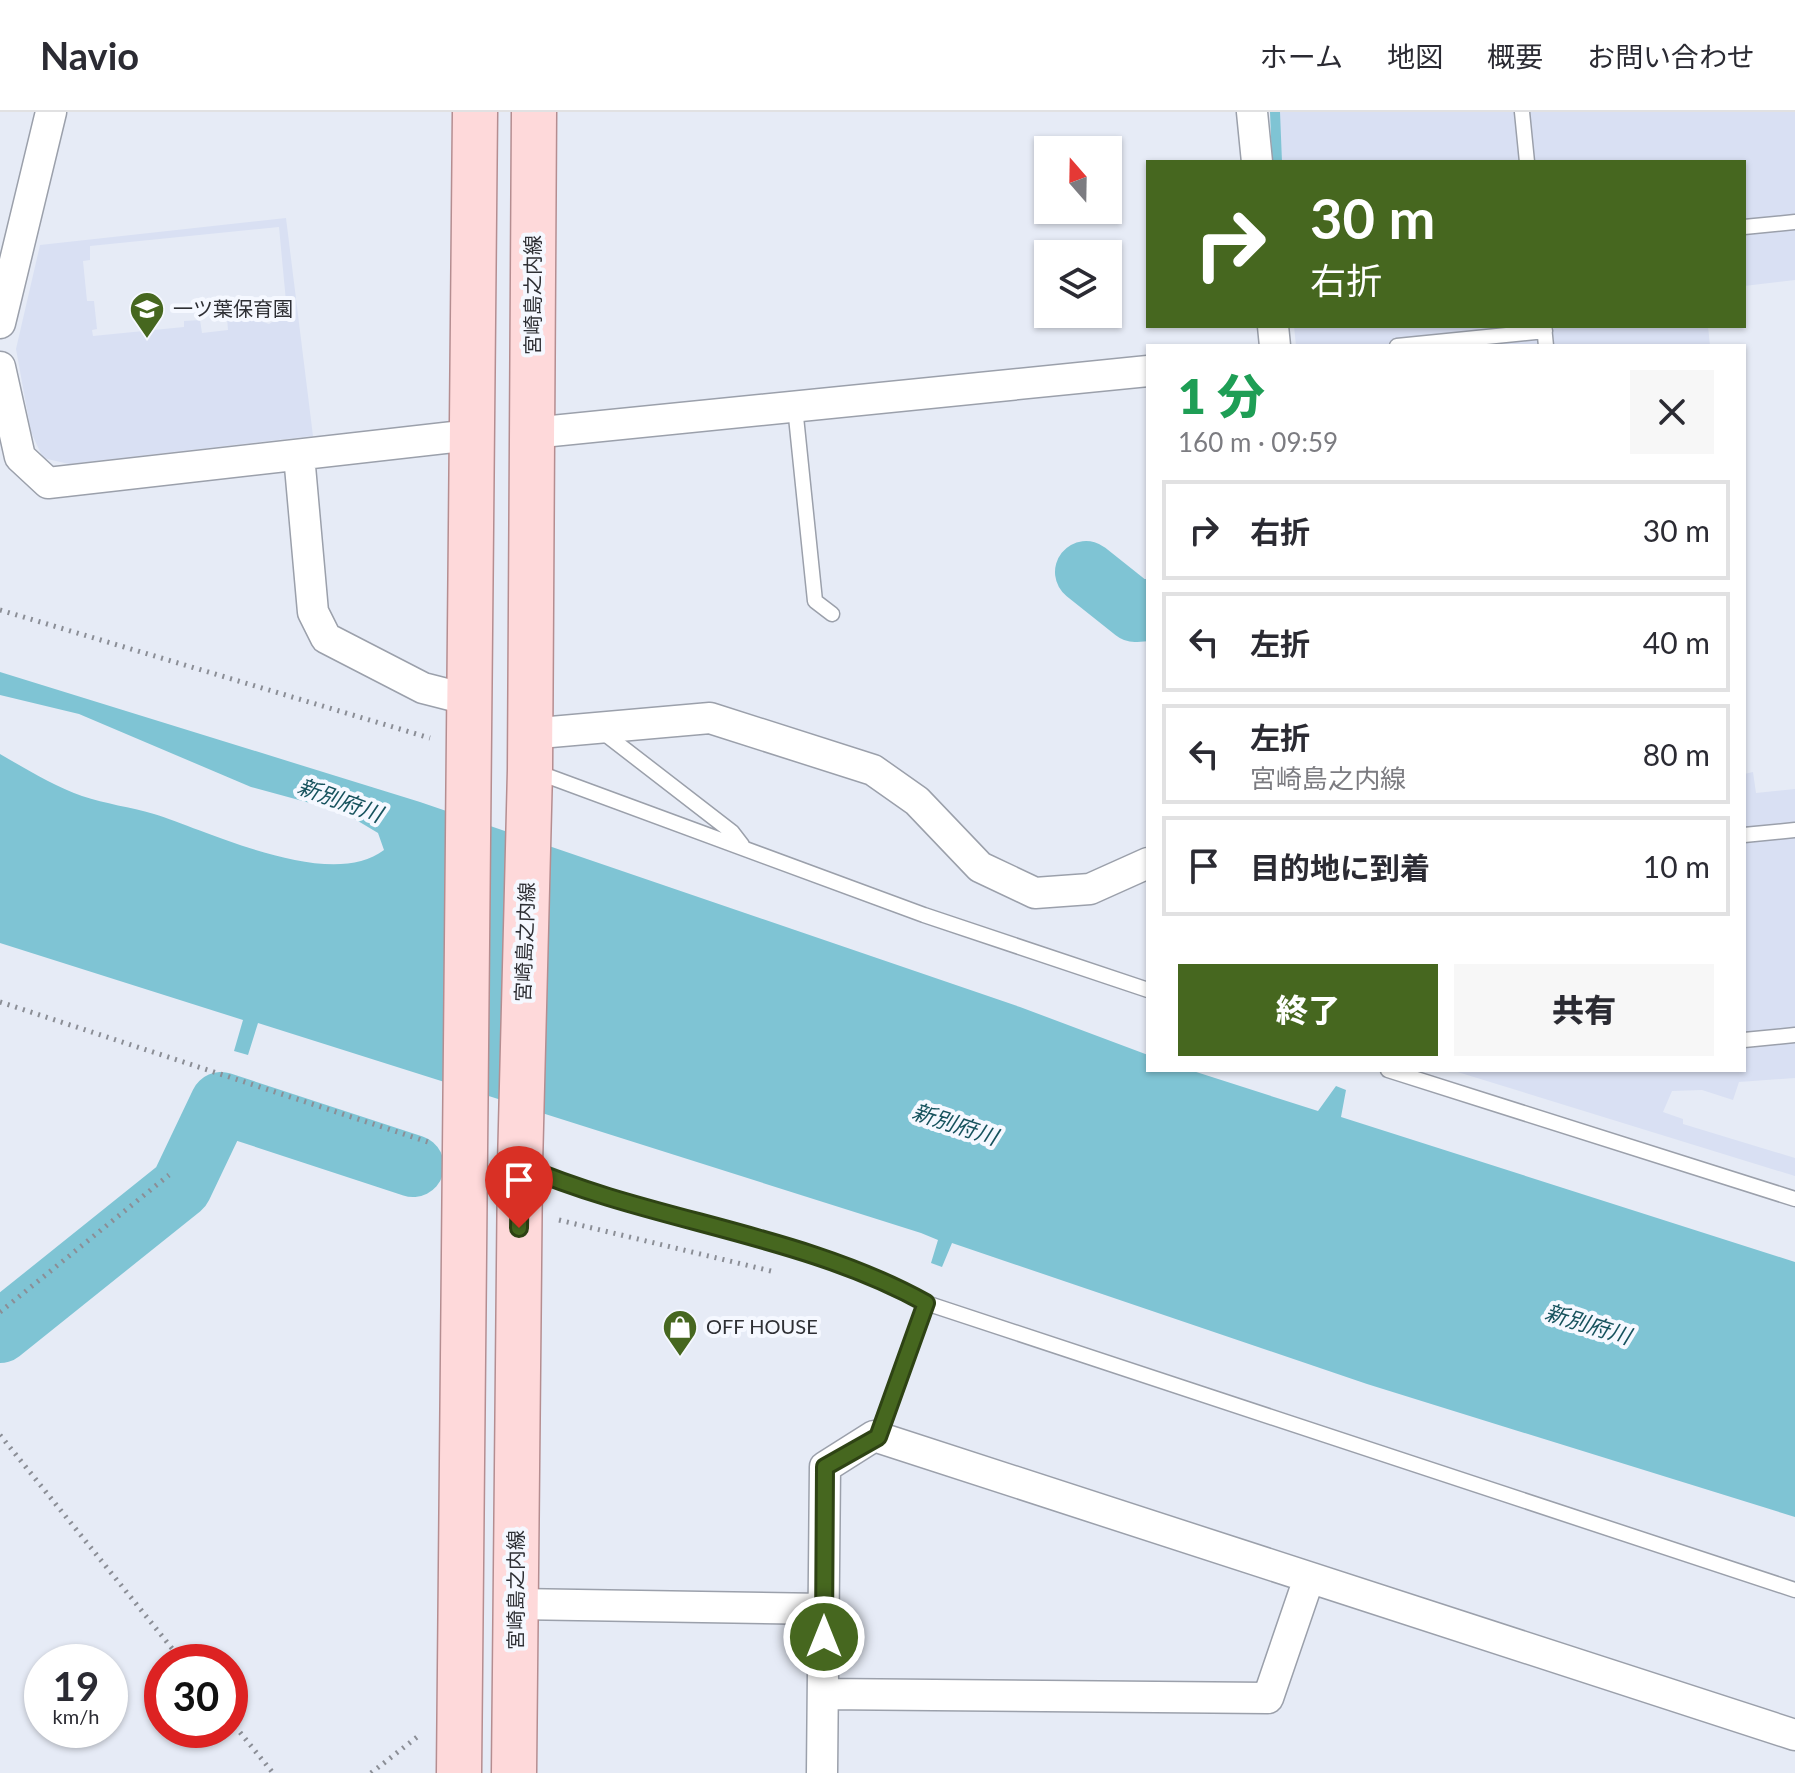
<!DOCTYPE html>
<html lang="ja">
<head>
<meta charset="utf-8">
<style>
  :root { --surface:#fff; --page:#f7f7f7; --text:#2b2b33; --muted:#7c7c81; --line:#e1e1e2; --accent:#46671f }
  body { margin:0; font-family:Lato,"Noto Sans JP",sans-serif; background:var(--page); color:var(--text); height:100vh; display:flex; flex-direction:column; font-size:30px; white-space:nowrap }
  * { box-sizing:border-box; margin:0 }
  p { font-size:26px; color:var(--muted) }
  .icon { flex:none; width:44px; height:44px; fill:none; stroke:currentColor; stroke-width:2; stroke-linecap:round; stroke-linejoin:round }
  .map { position:relative; flex:1; overflow:hidden }
  .panel { position:absolute; left:1146px; top:232px; width:600px; height:728px; display:flex; flex-direction:column; background:var(--surface); border-radius:0px; box-shadow:0 2px 6px #0004 }
  .panel>* { flex:none }
  .hud { position:absolute; left:1146px; top:48px; width:600px; height:168px; border-radius:0px; box-shadow:0 2px 6px #0004; background:#46671f; color:#fff; overflow:hidden }
  .needle { width:52px; rotate:340deg }
  .buttons { position:absolute; left:1034px; top:24px; display:grid; gap:16px }
  .buttons a { display:grid; place-items:center; width:88px; height:88px; border-radius:0px; background:var(--surface); box-shadow:0 2px 6px #0004; font-size:40px }
  .speed { position:absolute; left:24px; top:1532px; display:flex; gap:16px; font-size:40px; font-weight:700; text-align:center }
  .speed>* { display:grid; place-content:center; width:104px; height:104px; border-radius:50%; background:var(--surface); box-shadow:0 2px 6px #0004; line-height:1 }
  .speed small { font-size:20px; font-weight:400 }
  .speed .limit { border:12px solid #d22; background:#fff; color:#111 }
  .pin { position:absolute; display:grid; place-items:center; width:68px; height:68px; color:#fff; margin:-82px -34px; border-radius:50% 50% 50% 0; rotate:-45deg; box-shadow:0 0 8px #0007 }
  .pin .icon { rotate:45deg }
  .me { position:absolute; width:88px; margin:-44px; rotate:0deg; stroke-linejoin:round; filter:drop-shadow(0 0 6px #0008) }
  .turn { display:flex; align-items:center; gap:28px; height:168px; padding:0 32px; font-size:36px }
  .turn .icon { width:104px; height:104px; stroke-width:2.5 }
  .turn b { display:block; font-size:56px; line-height:68px }
  .round { display:grid; place-items:center; flex:none; width:84px; height:84px; border-radius:0px; background:var(--page) }
  .headline { display:flex; align-items:center; justify-content:space-between; height:136px; padding:0 32px }
  h1 { font-size:48px; font-weight:800; line-height:60px; color:#1e9e55 }
  .action { display:flex; gap:16px; margin-top:auto; padding:16px 32px }
  .action a { flex:1; height:92px; border-radius:0px; background:var(--accent); color:#fff; font-size:32px; font-weight:800; line-height:92px; text-align:center }
  .action a+a { background:var(--page); color:var(--text) }
  ul { padding:0; list-style:none }
  li { display:flex; align-items:center; gap:24px; height:100px; margin:0 16px 12px; padding:0 16px; border:4px solid var(--line); border-radius:0px }
  li div { flex:1 }
  li b { display:block; font-size:30px }
  li em { font-style:normal }
  header { display:flex; align-items:center; gap:48px; box-sizing:border-box; height:112px; padding:0 40px; background:var(--surface); border-bottom:2px solid var(--line) }
  header strong { font-size:38px }
  nav { display:flex; gap:44px; margin-inline-start:auto; font-size:28px }
  .map>svg:first-child { display:block }
  .built { fill:#d9e0f3; fill-rule:evenodd }
  .water { fill:#7fc4d4 }
  .lines { fill:none; stroke-linecap:round; stroke-linejoin:round }
  .stream { stroke:#7fc4d4; stroke-width:10 }
  .river { stroke:#7fc4d4; stroke-width:62 }
  .service-casing { stroke:#9ba0ab; stroke-width:17 }
  .minor-casing { stroke:#9ba0ab; stroke-width:33 }
  .primary-casing { stroke:#b58d90; stroke-width:47 }
  .path { stroke:#8b8e96; stroke-width:5; stroke-dasharray:2 6; stroke-linecap:butt }
  .service { stroke:#fff; stroke-width:14 }
  .minor { stroke:#fff; stroke-width:30 }
  .primary { stroke:#fed9da; stroke-width:44 }
  .route-casing { stroke:#2e4314; stroke-width:20 }
  .route { stroke:#46671f; stroke-width:14 }
  .labels { text-anchor:middle; stroke-width:8; stroke-linejoin:round; paint-order:stroke }
  .street-label { font-size:20px; fill:#2e2f34; stroke:#f5f8ff }
  .poi-label { font-size:20px; fill:#2e2f34; stroke:#f5f8ff; text-anchor:start }
  .water-label { font-size:22px; font-style:italic; fill:#16525d; stroke:#f5f8ff }
</style>
</head>
<body>
<header>
<strong>Navio</strong>
<nav><a>ホーム</a><a>地図</a><a>概要</a><a>お問い合わせ</a></nav>
</header>
<div class="map">
<svg width="1795" height="1661" viewBox="0 0 1795 1661">
  <rect width="100%" height="100%" fill="#e6ebf6"/>
  <!-- built -->
  <path class="built" d="M 1276,0 L 1795,0 L 1795,168 L 1744,174 L 1744,50 L 1280,50 Z
    M 286,106 L 313,324 L 69,352 L 43,346 L 31,320 L 16,237 L 40,133 ZM 279,115 L 287,200 L 269,212 L 246,204 L 227,206 L 228,218 L 202,221 L 200,208 L 184,209 L 184,215 L 93,224 L 92,218 L 97,217 L 94,189 L 87,189 L 83,149 L 90,148 L 90,134 Z
    M 1294,214 L 1708,214 L 1710,234 L 1296,234 Z
    M 1753,660 L 1756,681 L 1795,677 L 1795,966 L 1739,970 L 1733,988 L 1702,978 L 1672,979 L 1663,1000 L 1683,1007 L 1683,1012 L 1795,1046 L 1795,1064 L 1451,958 L 1744,958 L 1744,662 Z"/>
  <!-- water -->
  <path class="water" d="M 0,560 L 420,690 L 1020,895 L 1148,943 L 1148,958 L 1190,958 L 1318,999 L 1336,974 L 1346,978 L 1341,1005 L 1795,1150 L 1795,1405 L 1367,1272 L 952,1131 L 942,1155 L 931,1151 L 938,1128 L 921,1121 L 258,911 L 248,943 L 234,939 L 243,908 L 0,831 L 0,642 C 26,657 54,674 82,684 C 106,692 130,695 154,702 C 211,720 330,779 384,738 L 378,721 L 343,700 L 251,675 L 79,602 L 0,583 Z"/>
  <g class="lines">
    <!-- stream -->
    <path class="stream" d="M 1275,0 L 1277,50"/>
    <!-- river -->
    <path class="river" d="M 1086,460 L 1135,499 L 1148,498
      M 0,1220 L 181,1075 L 221,991 L 413,1054"/>
    <!-- service casing -->
    <g class="service-casing">
      <path id="service" d="M 1522,0 L 1527,50
        M 1744,115 L 1795,110
        M 1544,214 L 1546,234
        M 1397,234 L 1545,219
        M 795,295 L 815,489 L 832,502
        M 600,618 L 732,720 L 742,733
        M 534,659 L 924,803 L 1148,878
        M 1744,723 L 1795,718
        M 1744,928 L 1795,923
        M 1388,958 L 1795,1087
        M 525,1055 C 655,1111 801,1122 926,1191 L 1795,1478
        M 878,1325 L 926,1191"/>
    </g>
    <!-- minor casing -->
    <g class="minor-casing">
      <path id="minor" d="M 1252,0 L 1257,50
        M 0,211 L 51,0
        M 1273,214 L 1275,234
        M 0,255 L 20,345 L 48,371 L 471,323
        M 532,321 L 1148,259
        M 299,343 L 313,500 L 326,526 L 423,576 L 470,588
        M 528,622 L 710,606 L 873,658 L 917,689 L 980,755 L 1035,781 L 1090,777 L 1148,751
        M 516,1492 L 824,1497
        M 823,1582 L 1268,1586 L 1309,1466
        M 822,1661 L 825,1355 L 874,1324 L 1795,1623"/>
    </g>
    <!-- primary casing -->
    <g class="primary-casing">
      <path id="primary" d="M 459,1661 L 475,0
        M 514,1661 L 520,1053 L 530,658 L 534,0"/>
    </g>
    <!-- path -->
    <path class="path" d="M 0,498 L 430,626
      M 0,890 L 428,1030
      M 559,1108 L 775,1160
      M 0,1200 L 169,1063
      M 0,1323 L 183,1550
      M 230,1608 L 273,1661
      M 371,1661 L 421,1622"/>
    <!-- service -->
    <use href="#service" class="service"/>
    <!-- minor -->
    <use href="#minor" class="minor"/>
    <!-- primary -->
    <use href="#primary" class="primary"/>
  </g>
  <g class="lines">
    <!-- route casing -->
    <g class="route-casing">
      <path id="route" d="M 519,1116 L 520,1053 C 651,1110 800,1121 926,1191 L 878,1325 L 825,1355 L 824,1525"/>
    </g>
    <!-- route -->
    <use href="#route" class="route"/>
  </g>
  <!-- icons -->
  <defs>
    <g id="school-pin" transform="scale(1.8)"><path d="M0 17L-7.5 6A9.5 9.5 0 1 1 7.5 6Z" fill="#46671f" stroke="#f5f8ff"/><path d="M0-5L7-2L0 1L-7-2ZM-4 1L0 2.5L4 1V4Q0 6-4 4Z" fill="#fff"/></g>
    <g id="shop-pin" transform="scale(1.8)"><path d="M0 17L-7.5 6A9.5 9.5 0 1 1 7.5 6Z" fill="#46671f" stroke="#f5f8ff"/><path d="M-5-2.5h2.3a2.7 3.5 0 0 1 5.4 0H5L5.5 6h-11ZM-1.5-2.5h3a1.5 2.3 0 0 0-3 0Z" fill="#fff"/></g>
  </defs>
  <g fill-rule="evenodd">
    <use href="#school-pin" x="147" y="197"/>
    <use href="#shop-pin" x="680" y="1215"/>
  </g>
  <g class="labels">
    <!-- street labels -->
    <g class="street-label">
      <text transform="translate(533 183) rotate(-90)" y="7">宮崎島之内線</text>
      <text transform="translate(525 830) rotate(-88)" y="7">宮崎島之内線</text>
      <text transform="translate(516 1478) rotate(-90)" y="7">宮崎島之内線</text>
    </g>
    <!-- poi labels -->
    <g class="poi-label">
      <text x="173" y="204">一ツ葉保育園</text>
      <text x="706" y="1222">OFF HOUSE</text>
    </g>
    <!-- water labels -->
    <g class="water-label">
      <text transform="translate(340 688) rotate(20)" y="8">新別府川</text>
      <text transform="translate(955 1012) rotate(18)" y="8">新別府川</text>
      <text transform="translate(1588 1212) rotate(17)" y="8">新別府川</text>
    </g>
  </g>
</svg>
<div class="buttons">
<a><svg class="needle" viewBox="-14 -14 28 28"><path d="M0-13l5 13h-10z" fill="#e53935"/><path d="M0 13l5-13h-10z" fill="#7c7c81"/></svg></a>
<a><svg class="icon" aria-label="layers" viewBox="0 0 24 24"><path d="M12 4l9 5-9 5-9-5zM3 14l9 5 9-5"/></svg></a>
</div>
<div class="speed"><div>19<small>km/h</small></div><div class="limit">30</div></div>
<div class="pin" style="left:519px;top:1116px;background:#d93025"><svg class="icon" aria-label="arrive" viewBox="0 0 24 24"><path d="M6 21V4h12l-3 4 3 4H6"/></svg></div>
<svg class="me" style="left:824px;top:1525px" viewBox="-20 -20 40 40"><circle r="17" fill="#46671f" stroke="#fff" stroke-width="3"/><path d="M0-11L8 9 0 5-8 9z" fill="#fff"/></svg>
<div class="hud">
<div class="turn"><svg class="icon" aria-label="right" viewBox="0 0 24 24"><path d="M7 20v-9h11M14 6l5 5-5 5"/></svg><div><b>30 m</b>右折</div></div>
</div>
<section class="panel">
<div class="headline"><div><h1>1 分</h1><p>160 m · 09:59</p></div><a class="round"><svg class="icon" aria-label="close" viewBox="0 0 24 24"><path d="M6 6l12 12M18 6L6 18"/></svg></a></div>
<ul>
<li><svg class="icon" aria-label="right" viewBox="0 0 24 24"><path d="M7 20v-9h11M14 6l5 5-5 5"/></svg><div><b>右折</b></div><em>30 m</em></li>
<li><svg class="icon" aria-label="left" viewBox="0 0 24 24"><path d="M17 20v-9H6M10 6l-5 5 5 5"/></svg><div><b>左折</b></div><em>40 m</em></li>
<li><svg class="icon" aria-label="left" viewBox="0 0 24 24"><path d="M17 20v-9H6M10 6l-5 5 5 5"/></svg><div><b>左折</b><p>宮崎島之内線</p></div><em>80 m</em></li>
<li><svg class="icon" aria-label="arrive" viewBox="0 0 24 24"><path d="M6 21V4h12l-3 4 3 4H6"/></svg><div><b>目的地に到着</b></div><em>10 m</em></li>
</ul>
<div class="action"><a>終了</a><a>共有</a></div>
</section>
</div>
</body>
</html>
